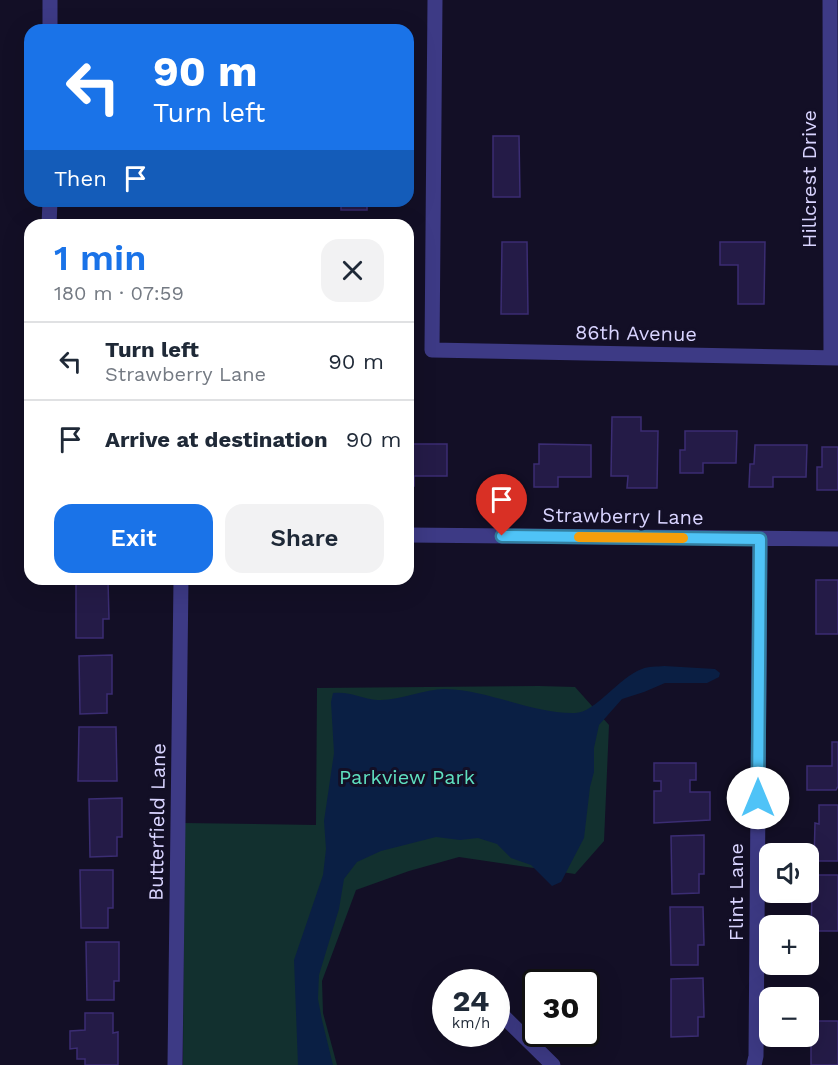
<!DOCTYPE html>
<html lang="en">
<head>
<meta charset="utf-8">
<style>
  :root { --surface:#fff; --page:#f2f2f3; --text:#1f2937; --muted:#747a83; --line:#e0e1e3; --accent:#1a73e8 }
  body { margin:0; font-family:"Work Sans",sans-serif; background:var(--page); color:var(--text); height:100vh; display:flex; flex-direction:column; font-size:22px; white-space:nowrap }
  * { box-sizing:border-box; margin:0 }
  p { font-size:20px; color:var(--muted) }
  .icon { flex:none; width:33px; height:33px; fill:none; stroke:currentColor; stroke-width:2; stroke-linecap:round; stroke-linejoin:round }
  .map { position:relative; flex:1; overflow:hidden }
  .panel { position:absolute; left:24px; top:219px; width:390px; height:366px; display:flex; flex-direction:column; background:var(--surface); border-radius:18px; box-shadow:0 6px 24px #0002 }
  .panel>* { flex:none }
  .top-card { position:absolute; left:24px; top:24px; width:390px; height:183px; border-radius:18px; box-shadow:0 6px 24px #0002; background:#1a73e8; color:#fff; overflow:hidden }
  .tools { position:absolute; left:759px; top:843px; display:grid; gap:12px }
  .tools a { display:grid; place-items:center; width:60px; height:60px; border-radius:12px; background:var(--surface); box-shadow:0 6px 24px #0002; font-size:30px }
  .speed { position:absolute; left:432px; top:969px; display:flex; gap:12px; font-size:30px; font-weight:700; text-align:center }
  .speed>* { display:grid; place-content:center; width:78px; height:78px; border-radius:50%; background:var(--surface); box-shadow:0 6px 24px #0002; line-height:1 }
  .speed small { font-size:15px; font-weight:400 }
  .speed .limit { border:3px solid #111; border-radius:9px; background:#fff; color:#111 }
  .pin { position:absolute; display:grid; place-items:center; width:51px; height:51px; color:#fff; margin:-62px -26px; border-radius:50% 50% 50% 0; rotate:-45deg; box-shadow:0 0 6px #0007 }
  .pin .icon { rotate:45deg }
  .me { position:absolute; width:66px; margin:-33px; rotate:0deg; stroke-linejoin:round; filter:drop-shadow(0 0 4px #0008) }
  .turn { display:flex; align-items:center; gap:21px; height:126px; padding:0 30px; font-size:27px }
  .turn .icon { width:78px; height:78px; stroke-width:2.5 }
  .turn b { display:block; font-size:42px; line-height:51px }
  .then { display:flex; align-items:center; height:57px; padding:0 30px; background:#0003; gap:12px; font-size:22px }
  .round { display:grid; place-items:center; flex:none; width:63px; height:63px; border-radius:18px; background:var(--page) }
  .overview { display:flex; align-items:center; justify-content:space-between; height:102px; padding:0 30px }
  h1 { font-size:36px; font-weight:600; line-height:45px; color:var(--accent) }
  .button { display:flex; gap:12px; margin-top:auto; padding:12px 30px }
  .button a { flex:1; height:69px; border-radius:18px; background:var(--accent); color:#fff; font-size:24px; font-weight:600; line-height:69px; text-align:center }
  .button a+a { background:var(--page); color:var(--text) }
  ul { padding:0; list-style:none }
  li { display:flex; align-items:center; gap:18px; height:78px; padding:0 30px; border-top:2px solid var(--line) }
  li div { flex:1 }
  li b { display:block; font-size:22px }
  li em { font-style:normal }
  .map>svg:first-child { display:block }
  .green { fill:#12302f }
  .water { fill:#0a1f44 }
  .building { fill:#241b47; stroke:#3b2d73; stroke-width:1.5 }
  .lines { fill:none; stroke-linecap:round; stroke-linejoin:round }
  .street { stroke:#3d3a85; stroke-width:15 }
  .route-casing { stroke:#337fa1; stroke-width:15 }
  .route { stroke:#4fc3f7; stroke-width:10 }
  .slow { stroke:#f59e0b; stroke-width:10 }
  .labels { text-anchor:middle; stroke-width:6; stroke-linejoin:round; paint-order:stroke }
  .street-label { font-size:20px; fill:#d9d4ff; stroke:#130f26 }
  .park-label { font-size:20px; fill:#5fe0c0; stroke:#130f26 }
</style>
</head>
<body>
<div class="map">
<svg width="838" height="1065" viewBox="0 0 838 1065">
  <rect width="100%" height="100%" fill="#130f26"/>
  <!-- green -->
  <path class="green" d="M 539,686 L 575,687 L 609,725 L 604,841 L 575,874 L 459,857 L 409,871 L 356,890 L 322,981 L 323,1013 L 337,1065 L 183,1065 L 184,823 L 316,825 L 317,688 Z"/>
  <!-- water -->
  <path class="water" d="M 664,666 L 715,669 L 720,673 L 719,677 L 707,683 L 665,683 L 644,692 L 622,699 L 599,725 L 594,748 L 594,772 L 590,787 L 584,838 L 561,882 L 552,886 L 531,865 L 511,858 L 497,844 L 478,838 L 460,840 L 436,837 L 381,851 L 357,862 L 344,879 L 339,909 L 319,975 L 318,999 L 322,1020 L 333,1065 L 298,1065 L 294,960 L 323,875 L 326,849 L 324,821 L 334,753 L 331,702 L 333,693 C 351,691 361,699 378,700 C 399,701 424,689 445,689 C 489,690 533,714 575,713 C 595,713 619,677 642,669 C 648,666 657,667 664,666 Z"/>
  <!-- building -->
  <path class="building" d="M 493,136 L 519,136 L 520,197 L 493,197 Z
    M 341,201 L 367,201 L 367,210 L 341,210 Z
    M 502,242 L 527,242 L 528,314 L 501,314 Z
    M 720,242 L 765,242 L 764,304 L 738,304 L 738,265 L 720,265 Z
    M 612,417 L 641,417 L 641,431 L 658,431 L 657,488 L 627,488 L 628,476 L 611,476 Z
    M 685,431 L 737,431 L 736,463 L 703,463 L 703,473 L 680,473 L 680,450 L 685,450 Z
    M 408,444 L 447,444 L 447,476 L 414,476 L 414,486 L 408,486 Z
    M 539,444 L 591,445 L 591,477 L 558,477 L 558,487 L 534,487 L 534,464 L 539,464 Z
    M 755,445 L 807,445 L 806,477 L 773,477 L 773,487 L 749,487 L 750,464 L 754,464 Z
    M 822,447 L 838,447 L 838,490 L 817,490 L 817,467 L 822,467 Z
    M 76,580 L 108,580 L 109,619 L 103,619 L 103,638 L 76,638 Z
    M 816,580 L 838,580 L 838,634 L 816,634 Z
    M 112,655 L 112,694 L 107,694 L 107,713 L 80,714 L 79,656 Z
    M 79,727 L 116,727 L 117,781 L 78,781 Z
    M 832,742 L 838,742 L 838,786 L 836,790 L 807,790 L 807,766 L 832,766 Z
    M 654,763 L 696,763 L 696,780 L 690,780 L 690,792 L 710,792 L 710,820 L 654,823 L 654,791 L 661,791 L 661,781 L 654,781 Z
    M 122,798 L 122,837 L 117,837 L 117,856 L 90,857 L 89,799 Z
    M 819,805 L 838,805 L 838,861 L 814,861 L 815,823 L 819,824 Z
    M 704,835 L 704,874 L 699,874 L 699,893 L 672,894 L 671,836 Z
    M 80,870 L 113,870 L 113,908 L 108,908 L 108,928 L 81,928 Z
    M 816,875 L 838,875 L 838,931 L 811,931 L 812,893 L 815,893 Z
    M 670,907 L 703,907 L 704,945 L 698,945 L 698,965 L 671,965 Z
    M 86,942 L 119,942 L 119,981 L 114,981 L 114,1000 L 87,1000 Z
    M 703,978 L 704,1017 L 698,1017 L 698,1036 L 671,1037 L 671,979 Z
    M 85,1013 L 113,1013 L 113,1033 L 118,1032 L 118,1065 L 85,1065 L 85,1059 L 77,1059 L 77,1048 L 70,1049 L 70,1031 L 85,1030 Z
    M 815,1021 L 838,1021 L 838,1065 L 811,1065 L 811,1039 L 815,1040 Z"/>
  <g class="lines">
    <!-- street -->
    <path class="street" d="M 435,0 L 432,350 L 838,358
      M 830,0 L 831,358
      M 50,30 L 50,0
      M 49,225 L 50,201
      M 408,535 L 838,539
      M 496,1009 L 553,1065
      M 175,1065 L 181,579
      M 754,1065 L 756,1056 L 760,539"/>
  </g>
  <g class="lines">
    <!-- route casing -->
    <g class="route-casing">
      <path id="route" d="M 502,536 L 760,539 L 758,798"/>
    </g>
    <!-- route -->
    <use href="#route" class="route"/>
    <!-- slow -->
    <path class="slow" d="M 579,537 L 683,538"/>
  </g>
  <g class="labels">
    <!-- street labels -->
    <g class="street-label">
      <text transform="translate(809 179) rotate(-90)" y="7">Hillcrest Drive</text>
      <text transform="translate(636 333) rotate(1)" y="7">86th Avenue</text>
      <text transform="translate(623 516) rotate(1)" y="7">Strawberry Lane</text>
      <text transform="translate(157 822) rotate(-89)" y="7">Butterfield Lane</text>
      <text transform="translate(736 892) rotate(-90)" y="7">Flint Lane</text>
    </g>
    <!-- park labels -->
    <g class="park-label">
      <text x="407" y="784">Parkview Park</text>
    </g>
  </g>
</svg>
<div class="tools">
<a><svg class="icon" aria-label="sound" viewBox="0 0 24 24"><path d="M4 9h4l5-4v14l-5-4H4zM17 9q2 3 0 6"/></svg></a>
<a>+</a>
<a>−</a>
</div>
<div class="speed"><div>24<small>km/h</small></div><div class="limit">30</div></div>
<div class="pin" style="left:502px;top:536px;background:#d93025"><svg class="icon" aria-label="arrive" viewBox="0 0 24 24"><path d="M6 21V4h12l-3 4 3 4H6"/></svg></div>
<svg class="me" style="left:758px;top:798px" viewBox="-20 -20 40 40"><circle r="19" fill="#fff"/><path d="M0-13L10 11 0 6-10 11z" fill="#4fc3f7"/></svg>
<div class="top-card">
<div class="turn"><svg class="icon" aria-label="left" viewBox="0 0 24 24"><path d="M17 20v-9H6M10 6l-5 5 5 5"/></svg><div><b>90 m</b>Turn left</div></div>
<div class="then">Then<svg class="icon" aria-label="arrive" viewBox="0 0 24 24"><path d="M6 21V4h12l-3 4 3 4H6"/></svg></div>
</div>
<section class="panel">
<div class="overview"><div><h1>1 min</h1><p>180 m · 07:59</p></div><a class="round"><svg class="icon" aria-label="close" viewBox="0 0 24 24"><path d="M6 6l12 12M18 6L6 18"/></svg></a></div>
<ul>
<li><svg class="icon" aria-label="left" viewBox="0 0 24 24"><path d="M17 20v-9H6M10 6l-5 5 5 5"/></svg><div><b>Turn left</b><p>Strawberry Lane</p></div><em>90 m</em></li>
<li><svg class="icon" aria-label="arrive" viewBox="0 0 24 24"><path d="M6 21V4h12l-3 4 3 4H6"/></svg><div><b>Arrive at destination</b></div><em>90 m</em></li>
</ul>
<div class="button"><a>Exit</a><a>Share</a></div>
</section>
</div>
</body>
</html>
